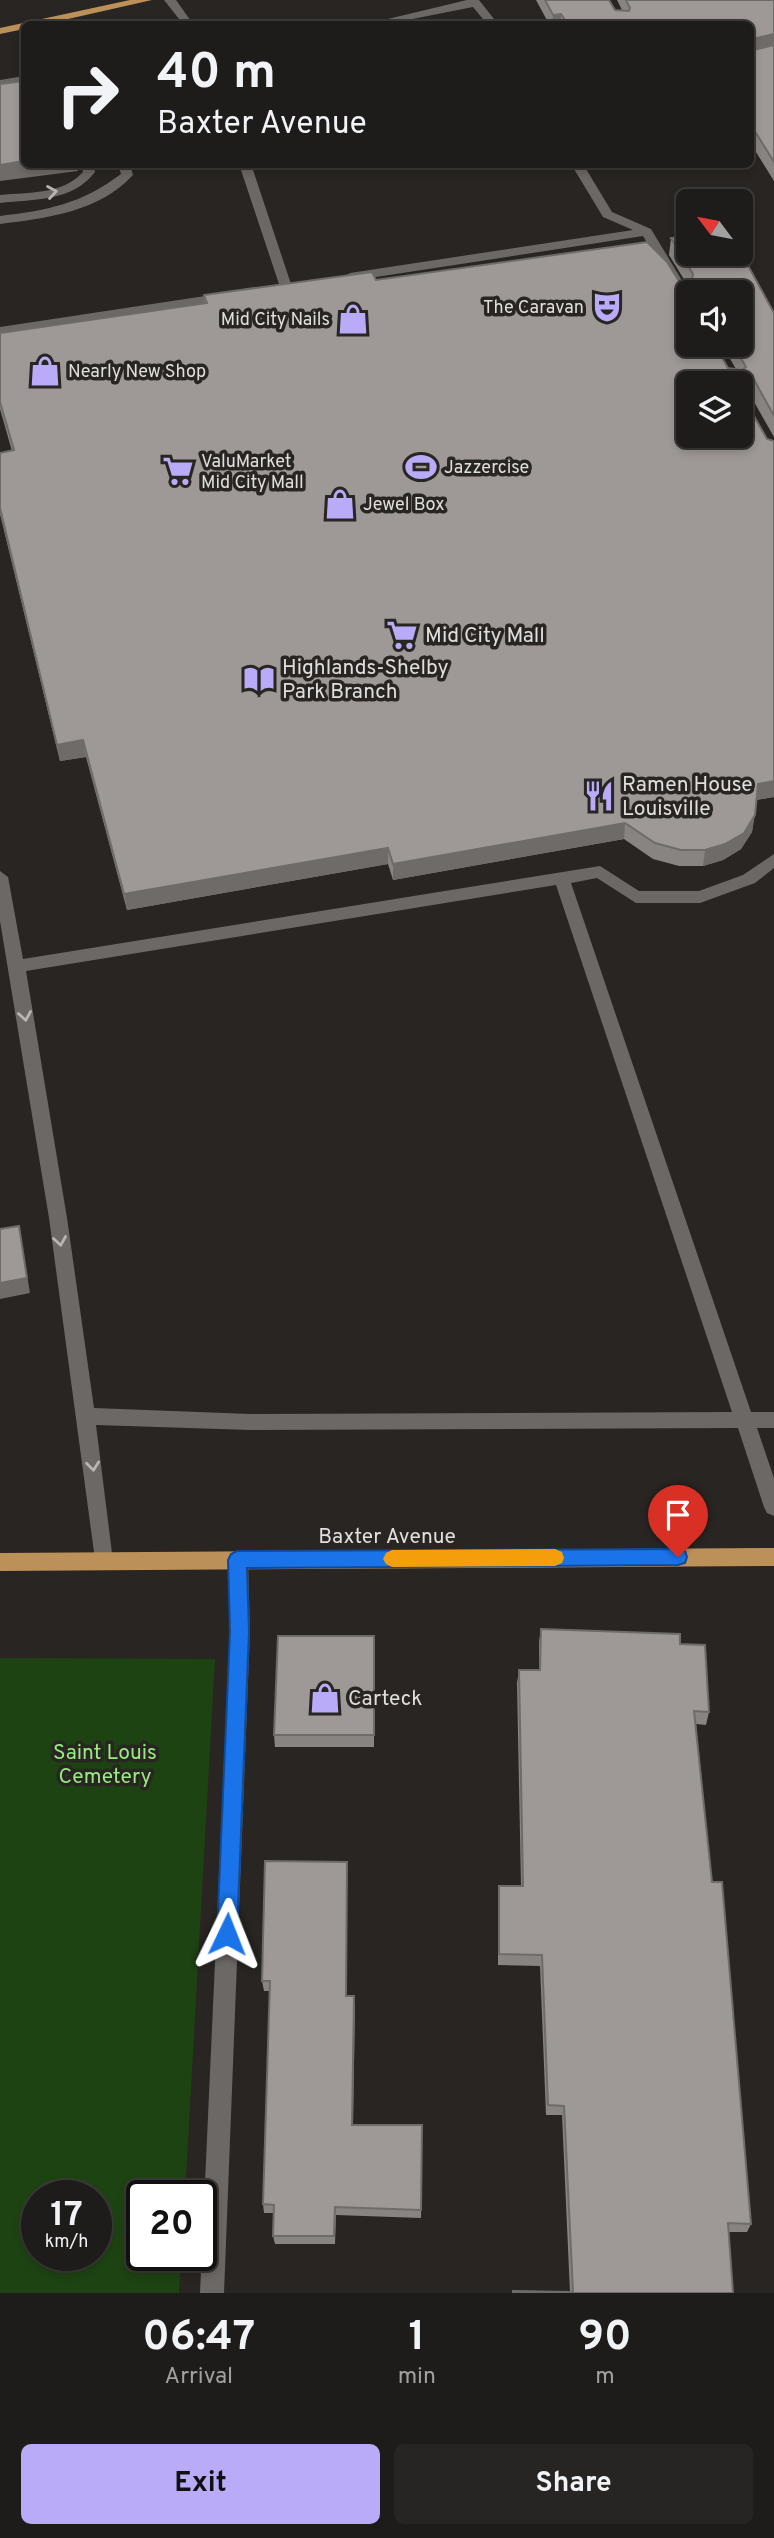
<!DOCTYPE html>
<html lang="en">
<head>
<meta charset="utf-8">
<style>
  :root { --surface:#1e1c1a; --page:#262523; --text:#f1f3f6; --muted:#a1a1a2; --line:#3c3a39; --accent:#b9abf7 }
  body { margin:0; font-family:Overpass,sans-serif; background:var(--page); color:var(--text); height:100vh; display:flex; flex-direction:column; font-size:26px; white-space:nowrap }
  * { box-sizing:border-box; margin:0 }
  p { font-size:23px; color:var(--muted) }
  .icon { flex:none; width:38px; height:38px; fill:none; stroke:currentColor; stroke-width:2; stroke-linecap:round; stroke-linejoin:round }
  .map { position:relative; height:2293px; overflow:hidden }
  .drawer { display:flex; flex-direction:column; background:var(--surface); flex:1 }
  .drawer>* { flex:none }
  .guide { position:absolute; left:21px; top:21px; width:733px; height:147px; border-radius:10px; box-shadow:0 4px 10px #0003,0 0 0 2px var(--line); background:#1e1c1a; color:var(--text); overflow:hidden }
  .needle { width:46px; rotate:302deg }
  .tools { position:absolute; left:676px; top:189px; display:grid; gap:14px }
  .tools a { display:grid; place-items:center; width:77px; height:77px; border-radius:10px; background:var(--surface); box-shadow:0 4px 10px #0003,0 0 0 2px var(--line); font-size:35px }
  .speed { position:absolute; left:21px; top:2180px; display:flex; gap:14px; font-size:35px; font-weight:700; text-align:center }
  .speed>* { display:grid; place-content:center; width:91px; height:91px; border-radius:50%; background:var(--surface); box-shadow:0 4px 10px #0003,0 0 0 2px var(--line); line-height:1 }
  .speed small { font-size:18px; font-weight:400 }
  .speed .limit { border:4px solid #111; border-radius:10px; background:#fff; color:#111 }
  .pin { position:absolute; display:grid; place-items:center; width:60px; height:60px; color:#fff; margin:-72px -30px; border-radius:50% 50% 50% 0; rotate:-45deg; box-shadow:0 0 7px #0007 }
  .pin .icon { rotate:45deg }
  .me { position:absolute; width:77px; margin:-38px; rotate:2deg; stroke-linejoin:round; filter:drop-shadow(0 0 5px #0008) }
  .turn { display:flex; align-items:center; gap:24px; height:147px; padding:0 21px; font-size:32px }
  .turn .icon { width:91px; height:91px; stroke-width:2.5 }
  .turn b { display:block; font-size:49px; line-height:60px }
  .eta { display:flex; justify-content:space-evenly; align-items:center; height:119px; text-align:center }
  .eta b { font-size:42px; font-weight:700; line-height:49px }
  .cta { display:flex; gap:14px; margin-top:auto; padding:14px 21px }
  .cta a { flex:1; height:80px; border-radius:10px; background:var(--accent); color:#111; font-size:28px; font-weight:700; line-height:80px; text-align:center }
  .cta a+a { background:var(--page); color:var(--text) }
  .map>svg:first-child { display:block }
  .green { fill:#1e4313; fill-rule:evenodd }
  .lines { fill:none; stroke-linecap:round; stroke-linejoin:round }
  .minor { fill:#6c6865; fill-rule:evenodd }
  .major { fill:#bc9159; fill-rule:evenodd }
  .wall { fill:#888481; fill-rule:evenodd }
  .shaded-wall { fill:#6f6b69 }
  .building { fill:#9e9996; stroke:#6f6b69; stroke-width:2; fill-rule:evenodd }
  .oneway { stroke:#b8b5b3 }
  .route { fill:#1a73e8; stroke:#114b97; stroke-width:2 }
  .slow { fill:#f59e0b }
  .labels { text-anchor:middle; stroke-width:7; stroke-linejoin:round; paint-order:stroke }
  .far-poi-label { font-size:18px; fill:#e1dfdd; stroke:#282522; text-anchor:start }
  .poi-label { font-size:21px; fill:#e1dfdd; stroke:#282522; text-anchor:start }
  .street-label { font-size:21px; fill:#e1dfdd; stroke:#282522 }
  .park-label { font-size:21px; fill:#99eb82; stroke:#282522 }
</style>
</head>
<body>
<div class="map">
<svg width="774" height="2293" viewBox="0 0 774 2293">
  <rect width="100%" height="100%" fill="#282522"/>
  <!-- green -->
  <path class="green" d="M 0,1658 L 215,1659 L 185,2196 L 142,2196 L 142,2256 L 181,2256 L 179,2293 L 0,2293 ZM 37,2196 L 96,2196 L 96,2256 L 37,2256 Z"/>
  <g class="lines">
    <!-- minor -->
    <path class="minor" d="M 164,0 L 176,0 L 193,24 L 183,24 Z
      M 467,0 L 479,0 L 498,24 L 487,24 L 473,7 L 387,24 L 367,24 Z
      M 24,76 L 24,82 L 0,86 L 0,80 Z
      M 81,164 L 93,164 L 95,172 C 72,202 34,199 0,203 L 0,195 C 29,192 62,195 83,172 Z
      M 118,164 L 130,164 L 133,175 C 99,212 47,218 0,224 L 0,216 C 49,210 81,204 121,174 Z
      M 239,164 L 251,164 L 292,287 L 290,290 L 282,290 L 280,287 Z
      M 571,164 L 583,164 L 612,212 L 651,229 L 689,292 L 688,305 L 682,301 L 643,236 L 350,281 L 344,277 L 350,273 L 633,230 L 603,217 Z
      M 225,293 L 230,294 L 230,300 L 0,335 L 0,327 Z
      M 774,854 L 774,868 L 755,883 L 700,903 L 636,903 L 597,878 L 571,883 L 751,1412 L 774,1412 L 774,1428 L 757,1428 L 774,1478 L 774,1516 L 767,1513 L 764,1507 L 738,1428 L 250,1430 L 96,1425 L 113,1561 L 110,1567 L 103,1570 L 96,1567 L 49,1218 L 0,921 L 0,871 L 8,877 L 23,959 L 600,866 L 639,891 L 699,891 L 743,875 ZM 556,885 L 732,1412 L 250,1414 L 94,1408 L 67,1218 L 26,971 Z
      M 238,1551 L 245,1554 L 248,1560 L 250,1631 L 224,2293 L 200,2293 L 230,1631 L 228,1560 L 231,1554 Z"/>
    <!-- major -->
    <path class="major" d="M 130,0 L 152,0 L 46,24 L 24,24 L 24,29 L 0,34 L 0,28 Z
      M 774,1548 L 774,1566 L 0,1571 L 0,1553 Z"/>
  </g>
  <!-- wall -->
  <path class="wall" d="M 536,0 L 609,0 L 615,10 L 622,10 L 617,0 L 774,0 L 774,181 L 751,144 L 751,24 L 549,24 Z
    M 671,238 L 774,313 L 774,437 L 749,393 L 740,388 L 688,383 L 767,439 L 774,441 L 774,797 L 756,800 L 752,832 L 741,849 L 723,860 L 703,866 L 679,866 L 653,859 L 624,839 L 393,880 L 388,864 L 127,910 L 86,757 L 60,761 L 0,514 L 0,453 L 12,451 L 0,409 L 0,333 L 205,304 L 204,295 L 376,280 L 682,286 L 690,291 L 690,289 L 669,255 ZM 740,292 L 740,345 L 722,345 L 736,369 L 728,368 L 688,345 Z
    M 541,1629 L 680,1644 L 709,1712 L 706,1725 L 696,1724 L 712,1882 L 751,2224 L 747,2232 L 728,2232 L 733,2293 L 570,2292 L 562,2115 L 546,2115 L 540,1966 L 498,1965 L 498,1898 L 499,1886 L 521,1886 L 517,1683 L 519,1670 L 539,1670 L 539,1642 Z
    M 374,1636 L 374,1747 L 275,1747 L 274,1735 Z
    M 347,1873 L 346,1996 L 355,2006 L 353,2125 L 422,2125 L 421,2218 L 336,2215 L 335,2244 L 275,2244 L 273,2236 L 274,2213 L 264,2213 L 263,2204 L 270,1991 L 264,1991 L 262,1981 Z"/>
  <!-- shaded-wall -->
  <path class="shaded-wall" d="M 561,14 L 561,24 L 552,24 L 553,15 Z
    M 774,34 L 774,45 L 751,54 L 751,46 L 752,39 Z
    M 24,161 L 24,164 L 77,164 L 78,171 L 0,181 L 0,165 Z
    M 83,740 L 86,757 L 60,761 L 57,745 Z
    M 774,781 L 774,797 L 755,800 L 758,784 Z
    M 755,815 L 752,832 L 741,849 L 723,860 L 703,866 L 705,850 Z
    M 625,823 L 624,839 L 393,880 L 393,864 Z
    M 388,848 L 388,864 L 127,910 L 124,894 Z
    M 19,1226 L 30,1293 L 0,1299 L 0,1283 Z"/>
  <!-- building -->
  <path class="building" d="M 545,0 L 609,0 L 615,10 L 629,11 L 630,8 L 626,0 L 774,0 L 774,34 L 752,39 L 751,46 L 751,24 L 568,24 L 561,14 L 553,15 Z
    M 774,45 L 774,162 L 751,125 L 751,48 L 754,50 Z
    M 24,81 L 24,161 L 0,165 L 0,84 Z
    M 688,236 L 688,254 L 740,254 L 740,251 L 774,313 L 774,416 L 752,376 L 742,371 L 740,385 L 740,383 L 688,383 L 688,436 L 740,436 L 740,391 L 767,439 L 774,441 L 774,781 L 758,784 L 755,815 L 744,833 L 725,844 L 705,850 L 681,850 L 655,843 L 625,823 L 393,864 L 388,848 L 124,894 L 83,740 L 57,745 L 0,508 L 0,453 L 14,450 L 0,402 L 0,333 L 207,303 L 204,295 L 372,272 L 376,280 L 647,242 L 667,262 L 682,286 L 690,291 L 693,274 L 671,238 ZM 688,292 L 740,292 L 740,345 L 733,345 L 746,367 L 742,370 L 728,368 L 715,345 L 688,345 Z
    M 19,1226 L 27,1278 L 0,1283 L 0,1229 Z
    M 541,1629 L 680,1634 L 680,1644 L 705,1645 L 709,1712 L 694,1711 L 712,1882 L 722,1882 L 751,2224 L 728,2223 L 733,2293 L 513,2293 L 513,2291 L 573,2292 L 564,2106 L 548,2105 L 542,1955 L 499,1954 L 499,1886 L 523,1886 L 519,1670 L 540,1670 Z
    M 278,1636 L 374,1636 L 374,1735 L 274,1735 Z
    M 265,1861 L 347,1862 L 346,1996 L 354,1996 L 352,2125 L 422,2125 L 421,2210 L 335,2207 L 334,2236 L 273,2236 L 274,2205 L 263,2204 L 270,1981 L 262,1981 Z"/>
  <!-- one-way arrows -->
  <defs><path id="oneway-chevron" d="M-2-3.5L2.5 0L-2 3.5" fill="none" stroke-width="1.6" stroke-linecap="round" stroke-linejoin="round" transform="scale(1.75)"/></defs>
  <g class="oneway">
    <use href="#oneway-chevron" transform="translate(52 192) rotate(-9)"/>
    <use href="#oneway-chevron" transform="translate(25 1016) rotate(81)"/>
    <use href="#oneway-chevron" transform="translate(60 1241) rotate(81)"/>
    <use href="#oneway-chevron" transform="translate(93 1466) rotate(84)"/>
  </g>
  <!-- route -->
  <path class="route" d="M 678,1549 L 685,1551 L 687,1557 L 685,1563 L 678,1565 L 247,1568 L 249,1631 L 237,1934 L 234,1941 L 227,1944 L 220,1941 L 217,1934 L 230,1631 L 228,1560 L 231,1554 L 237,1551 Z"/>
  <!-- slow -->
  <path class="slow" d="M 555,1549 L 562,1552 L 564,1558 L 562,1563 L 555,1566 L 392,1567 L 386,1564 L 383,1559 L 386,1553 L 392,1550 Z"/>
  <!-- icons -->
  <defs>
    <g id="theatre-bare" transform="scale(2.415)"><path d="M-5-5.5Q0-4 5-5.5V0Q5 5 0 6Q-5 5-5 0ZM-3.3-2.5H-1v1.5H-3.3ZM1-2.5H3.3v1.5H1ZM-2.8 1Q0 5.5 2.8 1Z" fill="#b9abf7" stroke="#282522" stroke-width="2.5" paint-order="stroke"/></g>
    <g id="shop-bare" transform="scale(2.415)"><path d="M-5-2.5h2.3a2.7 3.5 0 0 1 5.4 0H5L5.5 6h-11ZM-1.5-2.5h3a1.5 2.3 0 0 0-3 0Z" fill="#b9abf7" stroke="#282522" stroke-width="2.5" paint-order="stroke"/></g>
    <g id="stadium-bare" transform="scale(2.415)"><path d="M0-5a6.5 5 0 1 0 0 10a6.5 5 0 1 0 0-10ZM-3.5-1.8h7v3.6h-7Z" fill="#b9abf7" stroke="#282522" stroke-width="2.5" paint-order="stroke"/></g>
    <g id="supermarket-bare" transform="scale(2.415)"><path d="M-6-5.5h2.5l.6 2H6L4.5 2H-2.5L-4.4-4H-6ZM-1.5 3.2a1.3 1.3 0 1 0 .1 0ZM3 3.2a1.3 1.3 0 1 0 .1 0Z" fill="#b9abf7" stroke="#282522" stroke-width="2.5" paint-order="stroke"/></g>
    <g id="library-bare" transform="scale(2.415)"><path d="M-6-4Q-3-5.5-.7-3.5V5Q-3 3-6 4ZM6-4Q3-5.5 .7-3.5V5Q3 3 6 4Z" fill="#b9abf7" stroke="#282522" stroke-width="2.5" paint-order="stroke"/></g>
    <g id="restaurant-bare" transform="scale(2.415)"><path d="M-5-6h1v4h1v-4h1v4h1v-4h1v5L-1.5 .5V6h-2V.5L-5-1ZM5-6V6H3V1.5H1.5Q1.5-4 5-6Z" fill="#b9abf7" stroke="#282522" stroke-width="2.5" paint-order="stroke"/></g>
  </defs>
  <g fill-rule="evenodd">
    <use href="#theatre-bare" x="607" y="307"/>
    <use href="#shop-bare" x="353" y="319"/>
    <use href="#shop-bare" x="45" y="371"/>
    <use href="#stadium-bare" x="421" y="467"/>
    <use href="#supermarket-bare" x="178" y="471"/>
    <use href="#shop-bare" x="340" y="504"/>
    <use href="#supermarket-bare" x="402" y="635"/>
    <use href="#library-bare" x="259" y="679"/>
    <use href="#restaurant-bare" x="599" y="796"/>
    <use href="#shop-bare" x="325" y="1698"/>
  </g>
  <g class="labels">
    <!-- far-poi labels -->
    <g class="far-poi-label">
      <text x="584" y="313" text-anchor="end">The Caravan</text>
      <text x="330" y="325" text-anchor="end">Mid City Nails</text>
      <text x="68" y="377">Nearly New Shop</text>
      <text x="201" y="467">ValuMarket<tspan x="201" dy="21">Mid City Mall</tspan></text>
      <text x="444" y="473">Jazzercise</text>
      <text x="363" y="510">Jewel Box</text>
    </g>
    <!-- poi labels -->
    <g class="poi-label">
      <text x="425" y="642">Mid City Mall</text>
      <text x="282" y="674">Highlands-Shelby<tspan x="282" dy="24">Park Branch</tspan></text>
      <text x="622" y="791">Ramen House<tspan x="622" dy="24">Louisville</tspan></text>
      <text x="348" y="1705">Carteck</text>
    </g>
    <!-- street labels -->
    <g class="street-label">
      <text x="387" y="1543">Baxter Avenue</text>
    </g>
    <!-- park labels -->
    <g class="park-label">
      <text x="105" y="1759">Saint Louis<tspan x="105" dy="24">Cemetery</tspan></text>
    </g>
  </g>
</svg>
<div class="tools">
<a><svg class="needle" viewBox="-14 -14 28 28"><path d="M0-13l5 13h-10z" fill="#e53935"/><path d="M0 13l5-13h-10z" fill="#a1a1a2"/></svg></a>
<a><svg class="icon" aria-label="sound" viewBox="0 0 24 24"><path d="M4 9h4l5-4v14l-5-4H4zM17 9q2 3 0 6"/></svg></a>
<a><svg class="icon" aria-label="layers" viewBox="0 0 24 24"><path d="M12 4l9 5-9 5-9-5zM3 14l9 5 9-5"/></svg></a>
</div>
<div class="speed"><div>17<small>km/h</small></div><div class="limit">20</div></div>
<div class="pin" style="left:678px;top:1557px;background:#d93025"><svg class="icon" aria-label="arrive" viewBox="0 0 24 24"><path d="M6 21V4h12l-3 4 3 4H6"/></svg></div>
<svg class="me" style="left:227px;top:1934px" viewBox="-20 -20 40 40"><path d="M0-17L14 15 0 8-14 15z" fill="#1a73e8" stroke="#fff" stroke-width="4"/></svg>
<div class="guide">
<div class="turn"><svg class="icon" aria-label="right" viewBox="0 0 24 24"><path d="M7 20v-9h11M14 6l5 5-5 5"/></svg><div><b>40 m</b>Baxter Avenue</div></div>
</div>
</div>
<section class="drawer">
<div class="eta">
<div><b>06:47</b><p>Arrival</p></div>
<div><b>1</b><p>min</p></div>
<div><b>90</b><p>m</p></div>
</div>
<div class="cta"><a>Exit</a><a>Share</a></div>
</section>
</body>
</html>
